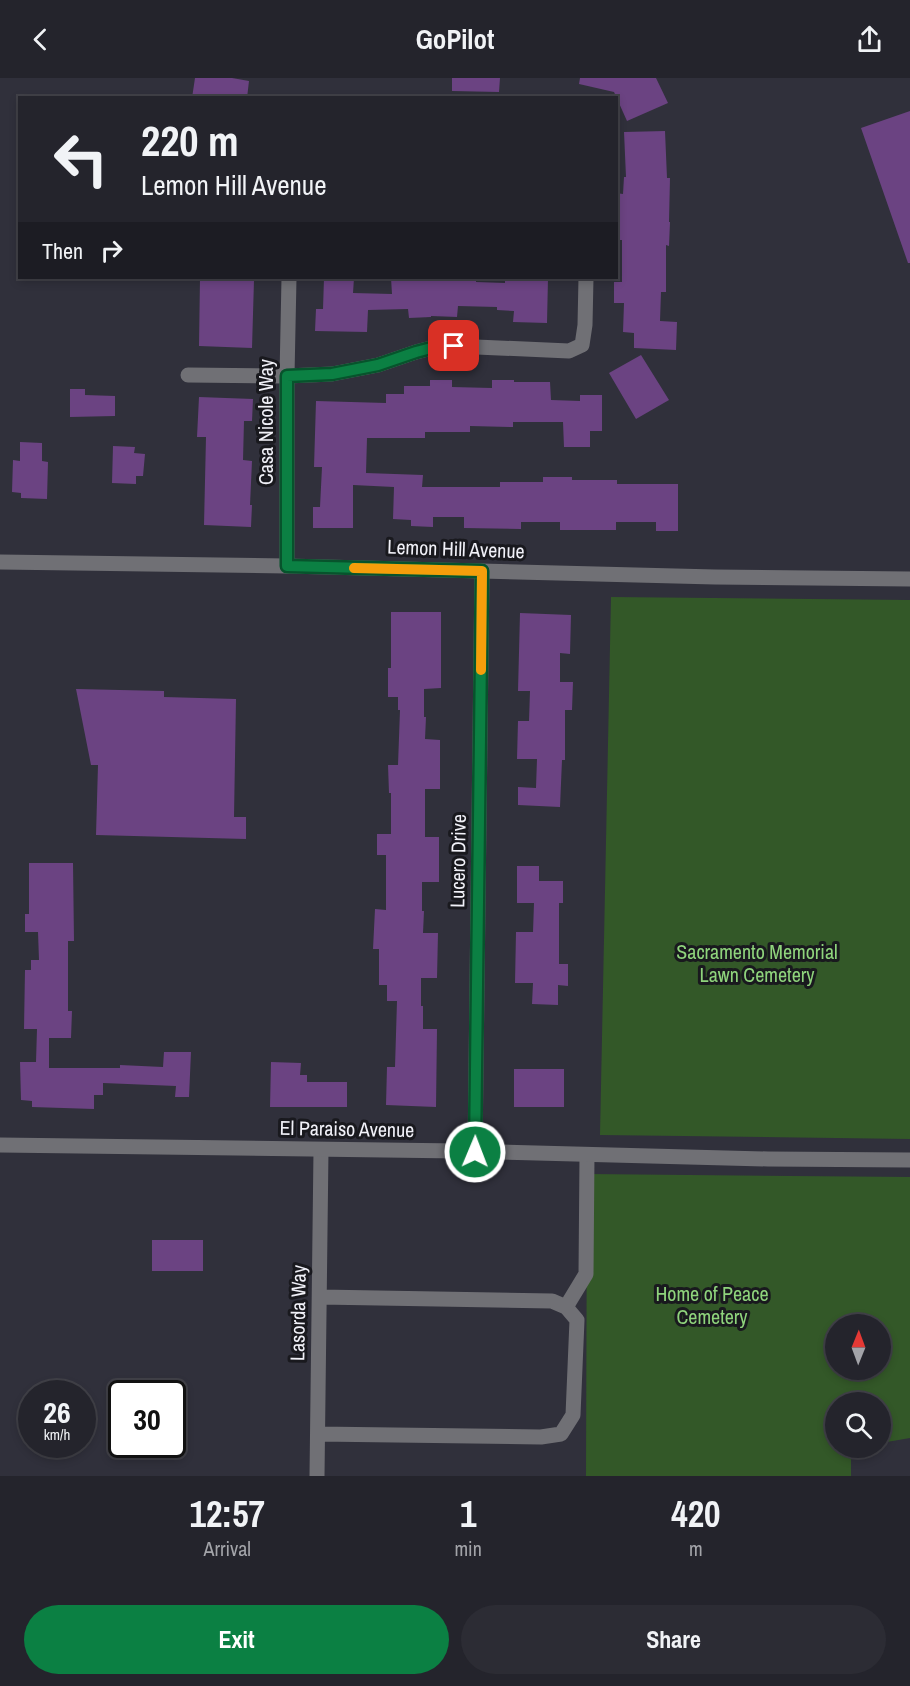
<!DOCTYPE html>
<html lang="en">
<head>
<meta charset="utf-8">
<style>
  :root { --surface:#24242c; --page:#2c2c34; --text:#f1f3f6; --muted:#a3a4a9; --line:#414148; --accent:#0b8043 }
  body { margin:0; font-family:"Archivo Narrow",sans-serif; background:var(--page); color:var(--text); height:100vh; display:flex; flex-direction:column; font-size:22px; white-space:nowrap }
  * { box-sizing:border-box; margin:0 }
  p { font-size:20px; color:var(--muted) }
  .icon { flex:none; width:33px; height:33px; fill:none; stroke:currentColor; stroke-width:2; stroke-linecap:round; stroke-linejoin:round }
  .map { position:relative; height:1398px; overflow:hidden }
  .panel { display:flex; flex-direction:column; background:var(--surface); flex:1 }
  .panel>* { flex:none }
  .hud { position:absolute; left:18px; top:18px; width:600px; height:183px; border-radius:0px; box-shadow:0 3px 9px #0003,0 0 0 2px var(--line); background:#24242c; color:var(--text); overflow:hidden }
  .needle { width:39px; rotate:1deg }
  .buttons { position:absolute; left:825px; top:1236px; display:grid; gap:12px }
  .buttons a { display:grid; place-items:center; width:66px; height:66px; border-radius:50%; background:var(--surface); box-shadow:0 3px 9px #0003,0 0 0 2px var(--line); font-size:30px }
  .speed { position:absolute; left:18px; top:1302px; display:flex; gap:12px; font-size:30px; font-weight:700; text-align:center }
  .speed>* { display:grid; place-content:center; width:78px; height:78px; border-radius:50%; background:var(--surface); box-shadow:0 3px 9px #0003,0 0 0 2px var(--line); line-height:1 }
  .speed small { font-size:15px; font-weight:400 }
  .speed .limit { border:3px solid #111; border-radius:9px; background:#fff; color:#111 }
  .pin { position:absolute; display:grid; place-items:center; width:51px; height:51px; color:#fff; margin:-26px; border-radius:12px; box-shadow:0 3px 9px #0006 }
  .me { position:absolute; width:66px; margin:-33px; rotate:1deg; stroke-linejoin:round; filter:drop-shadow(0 0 4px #0008) }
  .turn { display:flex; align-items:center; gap:21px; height:126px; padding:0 24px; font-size:27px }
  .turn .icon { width:78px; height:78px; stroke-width:2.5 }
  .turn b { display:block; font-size:42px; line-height:51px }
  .then { display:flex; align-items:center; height:57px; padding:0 24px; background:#0003; gap:12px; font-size:22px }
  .eta { display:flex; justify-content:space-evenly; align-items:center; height:102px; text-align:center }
  .eta b { font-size:36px; font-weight:700; line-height:42px }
  .button { display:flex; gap:12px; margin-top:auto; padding:12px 24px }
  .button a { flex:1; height:69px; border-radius:36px; background:var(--accent); color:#fff; font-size:24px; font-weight:700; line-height:69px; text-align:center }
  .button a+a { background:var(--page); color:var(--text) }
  header { display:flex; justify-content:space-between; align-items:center; height:78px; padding:0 24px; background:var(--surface); font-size:27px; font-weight:700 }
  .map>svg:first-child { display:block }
  .green { fill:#335828; fill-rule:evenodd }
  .building { fill:#6b4382 }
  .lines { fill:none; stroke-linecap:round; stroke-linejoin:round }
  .minor { stroke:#707075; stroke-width:15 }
  .tertiary { stroke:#707075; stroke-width:15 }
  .route-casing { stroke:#07532c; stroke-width:15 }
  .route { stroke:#0b8043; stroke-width:10 }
  .slow { stroke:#f59e0b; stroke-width:10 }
  .labels { text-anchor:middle; stroke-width:6; stroke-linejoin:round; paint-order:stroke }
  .street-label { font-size:20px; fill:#f1f1f8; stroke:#19191e }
  .park-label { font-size:20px; fill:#8fd47c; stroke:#19191e }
</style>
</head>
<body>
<header><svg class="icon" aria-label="back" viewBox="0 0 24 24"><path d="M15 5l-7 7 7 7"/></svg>GoPilot<svg class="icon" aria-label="share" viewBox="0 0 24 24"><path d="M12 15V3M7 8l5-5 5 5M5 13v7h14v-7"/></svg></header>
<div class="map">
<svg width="910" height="1398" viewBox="0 0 910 1398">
  <rect width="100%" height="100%" fill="#30303b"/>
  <!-- green -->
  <path class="green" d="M 611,519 L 910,522 L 910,1061 L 600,1057 Z
    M 587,1096 L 910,1099 L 910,1360 L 881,1365 L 880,1324 L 836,1324 L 836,1370 L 857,1370 L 851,1371 L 851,1398 L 586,1398 ZM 836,1246 L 880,1246 L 880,1292 L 836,1292 Z"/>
  <!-- building -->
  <path class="building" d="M 195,0 L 232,0 L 249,3 L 247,20 L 192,20 Z
    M 452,0 L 500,0 L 499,14 L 452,13 Z
    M 580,0 L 656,0 L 668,25 L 627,43 L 614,14 L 579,6 Z
    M 910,33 L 910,185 L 908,185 L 861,50 Z
    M 665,53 L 667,100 L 670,100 L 669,144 L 670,144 L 669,168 L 666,167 L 666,214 L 661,214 L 660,243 L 677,244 L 676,272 L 634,270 L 634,255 L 623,254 L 624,225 L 614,225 L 614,204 L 622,204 L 622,162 L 616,162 L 616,115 L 623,116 L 624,99 L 626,99 L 624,54 Z
    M 200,200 L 246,200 L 245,201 L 254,202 L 252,270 L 199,268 Z
    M 324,200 L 354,200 L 353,215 L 392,216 L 391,200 L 476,200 L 476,204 L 505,205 L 505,200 L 548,200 L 547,245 L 513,244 L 514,233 L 497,232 L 497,229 L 458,228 L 457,239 L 431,238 L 431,239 L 409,240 L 408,231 L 368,232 L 367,254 L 315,253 L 316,231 L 323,231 Z
    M 641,277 L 669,322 L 636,341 L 609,295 Z
    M 430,302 L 452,302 L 452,309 L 492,310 L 492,302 L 514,302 L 514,304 L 550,304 L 551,322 L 580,323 L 580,317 L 602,317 L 602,353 L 590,353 L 590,369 L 564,369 L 563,344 L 513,344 L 513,349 L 470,348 L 470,354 L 425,354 L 425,360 L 367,360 L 366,395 L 423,397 L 422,409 L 500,409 L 500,404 L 543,404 L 543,399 L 572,399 L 572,402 L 617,402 L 617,406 L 678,406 L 678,453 L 656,453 L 656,444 L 616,444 L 616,452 L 560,452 L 560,444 L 521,444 L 521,451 L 464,450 L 464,439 L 433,439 L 433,449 L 411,448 L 411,442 L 393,441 L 394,409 L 353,407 L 353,450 L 313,450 L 313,429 L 320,429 L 322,389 L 314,389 L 316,323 L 386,325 L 386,316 L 404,316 L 404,308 L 430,308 Z
    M 70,311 L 85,311 L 85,317 L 115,318 L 115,338 L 70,339 Z
    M 199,319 L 253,321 L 252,343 L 244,343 L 243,382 L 252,383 L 250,427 L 252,427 L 251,449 L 204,447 L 206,359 L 197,359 Z
    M 20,364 L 42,365 L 42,383 L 48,384 L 47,421 L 21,420 L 21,415 L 12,414 L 13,382 L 20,383 Z
    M 113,368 L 135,369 L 134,375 L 145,376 L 143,398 L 136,398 L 136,406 L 112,405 Z
    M 391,534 L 441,534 L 441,610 L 424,611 L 424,639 L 426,639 L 425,661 L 440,662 L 440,711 L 425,711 L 425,759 L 439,759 L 439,804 L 422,804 L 422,833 L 424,833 L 423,855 L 438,855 L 437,900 L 421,900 L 421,928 L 423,928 L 423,951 L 437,951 L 436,1029 L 386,1027 L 387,989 L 395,989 L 397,923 L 387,923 L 387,907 L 379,907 L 379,871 L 373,871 L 375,831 L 386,832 L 386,777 L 377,777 L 377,756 L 391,756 L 391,715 L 389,715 L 388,687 L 398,687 L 400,632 L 398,632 L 398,619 L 388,619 L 388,590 L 391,590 Z
    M 520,535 L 571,537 L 570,576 L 560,575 L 560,604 L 573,604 L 572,632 L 565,632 L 565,682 L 562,682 L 560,729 L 518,727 L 518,709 L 536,710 L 537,681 L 517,681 L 518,643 L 529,643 L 530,613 L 518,613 Z
    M 76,611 L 164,613 L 164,619 L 236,621 L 234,739 L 246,739 L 246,761 L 96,757 L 98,687 L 91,687 Z
    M 29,785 L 73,785 L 74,863 L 68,863 L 68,933 L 72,933 L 71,960 L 49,960 L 49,990 L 120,990 L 120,987 L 163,989 L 164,974 L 191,974 L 189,1019 L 175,1019 L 176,1008 L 103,1005 L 103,1017 L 94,1017 L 94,1031 L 32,1029 L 32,1023 L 21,1022 L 20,984 L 36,984 L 37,951 L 24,951 L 25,892 L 31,892 L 31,882 L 39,882 L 38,854 L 25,854 L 25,836 L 29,836 Z
    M 517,788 L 539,788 L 539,803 L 563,803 L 563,825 L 559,825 L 559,886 L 568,886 L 568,908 L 558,907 L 558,927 L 532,926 L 533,905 L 515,905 L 516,854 L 533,854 L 534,825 L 517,825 Z
    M 271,984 L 301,985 L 300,997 L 307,997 L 307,1004 L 347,1004 L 347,1029 L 270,1029 Z
    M 514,991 L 564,991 L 564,1029 L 514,1029 Z
    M 152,1162 L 203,1162 L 203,1193 L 152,1193 Z"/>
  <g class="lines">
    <!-- minor -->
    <path class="minor" d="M 188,297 L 287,298 L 332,296 L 378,287 L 416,274 L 435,269 L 454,268 L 569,273 L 582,267 L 585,247 L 586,200
      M 287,488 L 287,298 L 289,200
      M 475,1074 L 482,493
      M 566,1229 L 586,1196 L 587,1077
      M 318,1356 L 541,1359 L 561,1356 L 573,1337 L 577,1242 L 566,1229 L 552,1223 L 320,1219
      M 317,1398 L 321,1072"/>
    <!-- tertiary -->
    <path class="tertiary" d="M 0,484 L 287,488 L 715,499 L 910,501
      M 0,1067 L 459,1073 L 768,1081 L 910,1082"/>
  </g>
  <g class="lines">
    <!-- route casing -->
    <g class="route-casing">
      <path id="route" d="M 454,268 L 435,269 L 416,274 L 378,287 L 332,296 L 287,298 L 287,488 L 482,493 L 475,1074"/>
    </g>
    <!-- route -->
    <use href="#route" class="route"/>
    <!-- slow -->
    <path class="slow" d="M 354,490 L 482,493 L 481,592"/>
  </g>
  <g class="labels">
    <!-- street labels -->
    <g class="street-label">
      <text transform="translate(266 344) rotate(-90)" y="7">Casa Nicole Way</text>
      <text transform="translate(456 471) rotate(2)" y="7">Lemon Hill Avenue</text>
      <text transform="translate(458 783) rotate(-89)" y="7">Lucero Drive</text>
      <text transform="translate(347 1051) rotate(1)" y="7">El Paraiso Avenue</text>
      <text transform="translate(298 1235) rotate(-89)" y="7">Lasorda Way</text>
    </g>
    <!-- park labels -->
    <g class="park-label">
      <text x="757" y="881">Sacramento Memorial<tspan x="757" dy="23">Lawn Cemetery</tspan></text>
      <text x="712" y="1223">Home of Peace<tspan x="712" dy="23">Cemetery</tspan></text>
    </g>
  </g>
</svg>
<div class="buttons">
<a><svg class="needle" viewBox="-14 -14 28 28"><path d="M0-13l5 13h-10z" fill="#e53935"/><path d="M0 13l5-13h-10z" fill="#a3a4a9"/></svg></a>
<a><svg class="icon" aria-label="search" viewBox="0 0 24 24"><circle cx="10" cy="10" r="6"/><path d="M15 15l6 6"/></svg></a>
</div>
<div class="speed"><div>26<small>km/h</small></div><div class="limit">30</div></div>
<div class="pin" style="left:454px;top:268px;background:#d93025"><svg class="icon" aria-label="arrive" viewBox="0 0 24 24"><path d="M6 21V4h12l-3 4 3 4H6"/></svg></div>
<svg class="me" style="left:475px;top:1074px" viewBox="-20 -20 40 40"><circle r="17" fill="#0b8043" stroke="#fff" stroke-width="3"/><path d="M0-11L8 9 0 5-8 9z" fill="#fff"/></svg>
<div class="hud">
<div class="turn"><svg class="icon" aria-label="left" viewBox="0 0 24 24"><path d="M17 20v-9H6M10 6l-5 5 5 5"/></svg><div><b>220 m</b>Lemon Hill Avenue</div></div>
<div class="then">Then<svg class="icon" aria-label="right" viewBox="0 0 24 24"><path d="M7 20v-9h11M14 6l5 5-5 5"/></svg></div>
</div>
</div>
<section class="panel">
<div class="eta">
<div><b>12:57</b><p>Arrival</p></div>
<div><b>1</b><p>min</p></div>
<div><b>420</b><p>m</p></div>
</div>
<div class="button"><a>Exit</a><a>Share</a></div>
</section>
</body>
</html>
